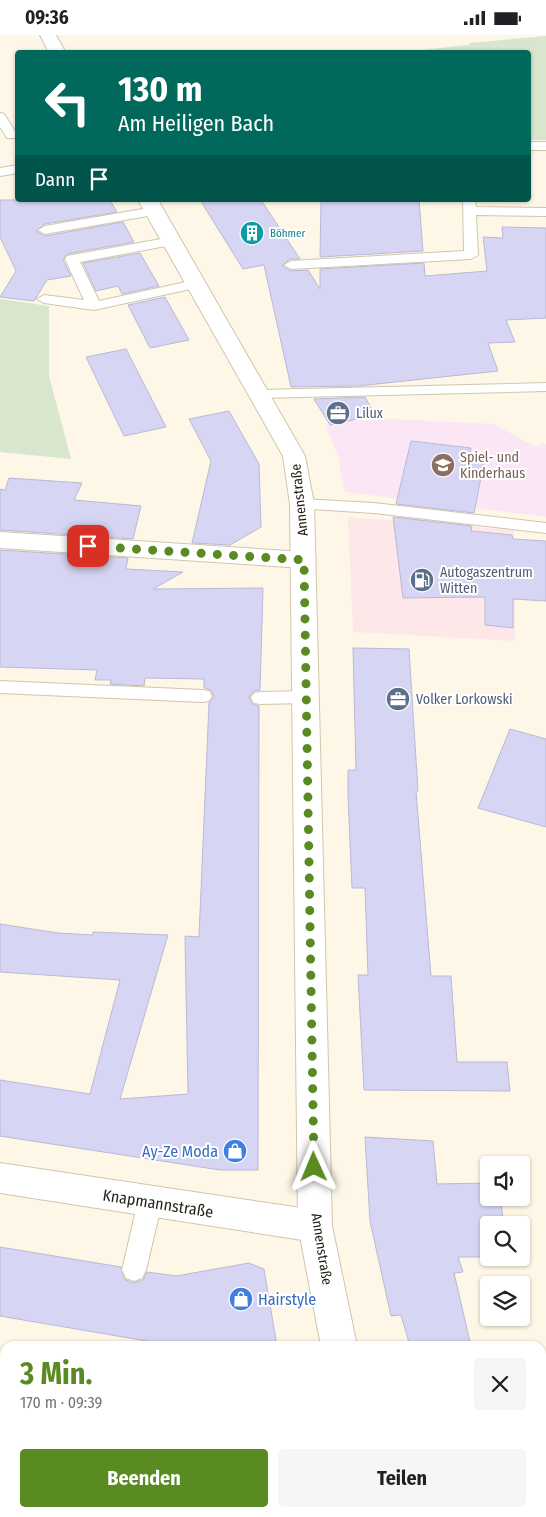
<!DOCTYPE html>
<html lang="de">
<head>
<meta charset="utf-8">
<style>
  :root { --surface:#fff; --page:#f6f6f6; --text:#202124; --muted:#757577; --accent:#598b22 }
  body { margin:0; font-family:"Fira Sans Condensed",sans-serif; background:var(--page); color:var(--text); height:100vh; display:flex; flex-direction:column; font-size:19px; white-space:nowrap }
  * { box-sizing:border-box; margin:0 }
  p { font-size:16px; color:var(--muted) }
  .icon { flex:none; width:28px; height:28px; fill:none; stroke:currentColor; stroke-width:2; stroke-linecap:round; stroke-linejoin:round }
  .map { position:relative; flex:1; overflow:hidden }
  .panel { position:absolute; left:0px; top:1306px; width:546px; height:176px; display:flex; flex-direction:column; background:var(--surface); border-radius:15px 15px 0 0; box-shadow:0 1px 4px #0004 }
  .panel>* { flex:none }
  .top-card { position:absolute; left:15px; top:15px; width:516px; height:152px; border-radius:5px; box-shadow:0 1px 4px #0004; background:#00695c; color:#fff; overflow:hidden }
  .controls { position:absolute; left:480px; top:1121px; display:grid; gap:10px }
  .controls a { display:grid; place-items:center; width:50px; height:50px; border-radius:5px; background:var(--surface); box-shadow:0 1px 4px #0004; font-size:25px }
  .pin { position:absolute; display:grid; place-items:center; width:42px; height:42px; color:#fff; margin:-21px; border-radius:10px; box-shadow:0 2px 8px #0006 }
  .me { position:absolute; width:55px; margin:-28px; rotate:359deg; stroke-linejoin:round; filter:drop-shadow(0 0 4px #0008) }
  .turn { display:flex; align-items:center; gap:18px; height:105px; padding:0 20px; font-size:22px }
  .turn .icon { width:65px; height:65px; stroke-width:2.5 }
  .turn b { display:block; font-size:35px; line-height:42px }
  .then { display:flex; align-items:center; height:48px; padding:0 20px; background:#0003; gap:10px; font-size:19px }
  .round { display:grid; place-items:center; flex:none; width:52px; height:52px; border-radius:5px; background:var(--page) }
  .summary { display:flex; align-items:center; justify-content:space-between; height:85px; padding:0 20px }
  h1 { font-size:30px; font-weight:700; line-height:38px; color:var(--accent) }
  .action { display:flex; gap:10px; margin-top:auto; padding:10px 20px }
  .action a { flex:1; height:58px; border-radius:5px; background:var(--accent); color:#fff; font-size:20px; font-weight:700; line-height:58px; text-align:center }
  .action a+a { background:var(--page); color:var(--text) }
  .status { display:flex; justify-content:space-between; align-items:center; height:35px; padding:0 25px; background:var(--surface); direction:ltr }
  .status svg { height:14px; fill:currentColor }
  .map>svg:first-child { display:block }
  .commercial { fill:#fde7e9 }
  .education { fill:#fbe6f5 }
  .green { fill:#d8e6ce }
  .building { fill:#d6d5f4; stroke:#bab9d4 }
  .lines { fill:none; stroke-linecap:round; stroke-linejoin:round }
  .service-casing { stroke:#d1c6ab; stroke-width:2 }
  .minor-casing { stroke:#d1c6ab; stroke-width:2 }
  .tertiary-casing { stroke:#d1c6ab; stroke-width:2 }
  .service { fill:#fff; fill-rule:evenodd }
  .minor { fill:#fff; fill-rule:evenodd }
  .tertiary { fill:#fff; fill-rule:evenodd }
  .route { stroke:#598b22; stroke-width:9; stroke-dasharray:0 16.2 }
  .labels { text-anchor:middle; stroke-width:4; stroke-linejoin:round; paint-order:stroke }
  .far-culture-label { font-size:11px; fill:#0d838f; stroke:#fff; text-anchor:start }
  .service-label { font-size:14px; fill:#4e5e75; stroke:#fff; text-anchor:start }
  .education-label { font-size:14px; fill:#785e54; stroke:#fff; text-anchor:start }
  .street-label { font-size:14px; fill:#272319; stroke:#fff }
  .near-shop-label { font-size:16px; fill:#366cbe; stroke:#fff; text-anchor:end }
  .near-street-label { font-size:16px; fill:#272319; stroke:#fff }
</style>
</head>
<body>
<div class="status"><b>09:36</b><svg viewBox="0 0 49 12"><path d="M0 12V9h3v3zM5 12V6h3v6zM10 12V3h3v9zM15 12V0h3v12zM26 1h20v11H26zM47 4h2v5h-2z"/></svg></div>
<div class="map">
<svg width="546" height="1482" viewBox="0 0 546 1482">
  <rect width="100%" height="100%" fill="#fef7e7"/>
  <!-- commercial -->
  <path class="commercial" d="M 348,482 L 514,495 L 515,606 L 353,597 Z"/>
  <!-- education -->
  <path class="education" d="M 363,383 L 365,385 L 372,383 L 494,389 L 536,412 L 543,408 L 546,410 L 546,482 L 345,457 L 338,421 L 325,390 Z"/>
  <!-- green -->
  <path class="green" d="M 546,1 L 546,105 L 529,105 L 529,18 L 402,17 L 469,10 L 469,8 Z
    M 0,264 L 49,271 L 49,341 L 71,424 L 0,417 Z"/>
  <!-- building -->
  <path class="building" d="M 0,165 L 110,165 L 117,177 L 45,189 L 36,196 L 45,201 L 123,187 L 134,207 L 67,219 L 63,225 L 71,241 L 47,245 L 34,266 L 0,262 L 16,236 L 0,202 Z
    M 200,165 L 261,165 L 300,224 L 290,224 L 282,231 L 291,236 L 308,235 L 320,254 L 320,234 L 424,228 L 425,241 L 487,236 L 483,202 L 503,203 L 502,192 L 546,193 L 546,283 L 506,285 L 515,307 L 488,308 L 498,336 L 358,351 L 291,352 L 264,230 L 243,234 Z
    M 321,165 L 419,165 L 423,216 L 320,222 Z
    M 140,218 L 159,251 L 122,259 L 118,251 L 96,256 L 83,228 Z
    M 165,262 L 189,305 L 150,313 L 128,270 Z
    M 126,314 L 166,392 L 124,401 L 86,322 Z
    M 365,362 L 375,380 L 330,390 L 314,364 Z
    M 229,376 L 259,429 L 261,492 L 230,510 L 192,508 L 211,426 L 189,384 Z
    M 411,406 L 471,413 L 469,425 L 484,427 L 474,478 L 396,469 Z
    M 9,443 L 82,448 L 74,465 L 141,471 L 133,504 L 0,495 L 0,454 L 5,455 Z
    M 393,482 L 472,491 L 471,496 L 512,500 L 513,504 L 546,506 L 546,566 L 513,564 L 513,593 L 485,590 L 485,562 L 403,563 Z
    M 0,515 L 128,523 L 126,534 L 183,537 L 153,554 L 263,553 L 260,655 L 254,656 L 249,662 L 252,669 L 259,671 L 258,1135 L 220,1135 L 0,1101 L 0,1045 L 90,1059 L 120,945 L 0,937 L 0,889 L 58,898 L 93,900 L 93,897 L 168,900 L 120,1064 L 188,1059 L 185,901 L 199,902 L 209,668 L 214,662 L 211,655 L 204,653 L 204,644 L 145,643 L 144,651 L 110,649 L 111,645 L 95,645 L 97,635 L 0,632 Z
    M 353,613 L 409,614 L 418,756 L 416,756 L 431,941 L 451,941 L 457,1027 L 507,1027 L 510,1056 L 364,1055 L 358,940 L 368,940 L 365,853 L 352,853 L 348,761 L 348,735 L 356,735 Z
    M 510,694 L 546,704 L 546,792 L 478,773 Z
    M 365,1102 L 433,1106 L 437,1149 L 489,1148 L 489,1162 L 500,1162 L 504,1190 L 489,1190 L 489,1222 L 458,1222 L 463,1237 L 454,1238 L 471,1311 L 410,1311 L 401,1280 L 391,1281 L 370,1186 Z
    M 0,1212 L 121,1232 L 124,1244 L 133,1248 L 143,1245 L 147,1237 L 176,1241 L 249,1228 L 264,1234 L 277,1311 L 176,1311 L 0,1281 Z"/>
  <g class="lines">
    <!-- service casing -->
    <g class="service-casing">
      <path id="service" d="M 0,78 L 4,79 L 15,96 L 18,95 L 18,103 L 7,103 L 0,92 Z
        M 529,107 L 546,107 L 546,115 L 529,115 Z
        M 18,130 L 18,138 L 0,141 L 0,133 Z
        M 463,165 L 475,165 L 476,172 L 546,173 L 546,181 L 476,180 L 478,220 L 471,224 L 291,234 L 284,230 L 291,226 L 464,216 Z
        M 154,172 L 161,176 L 159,179 L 45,199 L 38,195 L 45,191 Z
        M 172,202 L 177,203 L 179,206 L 177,209 L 80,227 L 99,266 L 195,245 L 202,249 L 200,252 L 94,275 L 44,268 L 37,264 L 44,260 L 84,265 L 65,224 L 67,221 Z
        M 546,348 L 546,356 L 260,363 L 255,362 L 253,359 L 255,356 L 260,355 Z
        M 302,464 L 374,468 L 546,488 L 546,498 L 374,478 L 296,473 L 294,469 L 296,465 Z
        M 0,646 L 203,655 L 209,656 L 212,661 L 209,666 L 203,667 L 0,658 Z
        M 306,656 L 312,657 L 315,662 L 312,667 L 306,668 L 260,669 L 254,668 L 251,663 L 254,658 L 260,657 Z
        M 150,1156 L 158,1159 L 162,1167 L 146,1235 L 142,1243 L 134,1246 L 126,1243 L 122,1235 L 138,1167 L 142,1159 Z"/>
    </g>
    <!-- minor casing -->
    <g class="minor-casing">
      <path id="minor" d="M 0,497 L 304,517 L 313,519 L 316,525 L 313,531 L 304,533 L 0,513 Z
        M 0,1128 L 315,1175 L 327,1180 L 332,1191 L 327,1202 L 315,1207 L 0,1158 Z
        M 546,1394 L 546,1433 L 541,1435 L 541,1396 Z
        M 397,1478 L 441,1478 L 440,1482 L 395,1482 Z"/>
    </g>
    <!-- tertiary casing -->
    <g class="tertiary-casing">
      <path id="tertiary" d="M 40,0 L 56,0 L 66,18 L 49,18 Z
        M 138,165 L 158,165 L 305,421 L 314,469 L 332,1191 L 357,1311 L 321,1311 L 298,1191 L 290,469 L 283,421 Z
        M 353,1478 L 391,1478 L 392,1482 L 354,1482 Z"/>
    </g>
    <!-- service -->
    <use href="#service" class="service"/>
    <!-- minor -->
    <use href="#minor" class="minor"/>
    <!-- tertiary -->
    <use href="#tertiary" class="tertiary"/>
  </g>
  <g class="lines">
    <!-- route -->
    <path class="route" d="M 88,511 L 304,525 L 314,1132"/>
  </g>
  <!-- icons -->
  <defs>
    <g id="building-disc" transform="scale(1.25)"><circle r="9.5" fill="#0f9aa8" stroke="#fff"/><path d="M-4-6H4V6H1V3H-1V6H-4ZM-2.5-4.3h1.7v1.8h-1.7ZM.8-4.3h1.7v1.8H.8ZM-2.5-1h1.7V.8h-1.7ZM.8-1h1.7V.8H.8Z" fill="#fff"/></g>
    <g id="office-disc" transform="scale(1.25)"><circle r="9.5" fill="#5c6f8a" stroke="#fff"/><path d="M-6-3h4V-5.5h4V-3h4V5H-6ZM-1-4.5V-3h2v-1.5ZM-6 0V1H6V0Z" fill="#fff"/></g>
    <g id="school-disc" transform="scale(1.25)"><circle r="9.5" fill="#8d6e63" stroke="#fff"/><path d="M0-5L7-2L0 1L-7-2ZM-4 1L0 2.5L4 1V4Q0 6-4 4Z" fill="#fff"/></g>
    <g id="fuel-disc" transform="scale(1.25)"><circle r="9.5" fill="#5c6f8a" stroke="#fff"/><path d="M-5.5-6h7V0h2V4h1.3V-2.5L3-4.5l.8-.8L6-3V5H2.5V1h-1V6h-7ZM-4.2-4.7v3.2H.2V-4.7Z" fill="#fff"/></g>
    <g id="shop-disc" transform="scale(1.25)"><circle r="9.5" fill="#3f7fe0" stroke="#fff"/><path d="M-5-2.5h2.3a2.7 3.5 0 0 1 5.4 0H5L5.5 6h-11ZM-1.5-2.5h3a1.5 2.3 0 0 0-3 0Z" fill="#fff"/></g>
  </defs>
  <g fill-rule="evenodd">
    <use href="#building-disc" x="252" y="198"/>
    <use href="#office-disc" x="338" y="378"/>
    <use href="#school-disc" x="443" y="430"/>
    <use href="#fuel-disc" x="422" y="545"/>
    <use href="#office-disc" x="398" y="664"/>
    <use href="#shop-disc" x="235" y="1116"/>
    <use href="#shop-disc" x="241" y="1264"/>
  </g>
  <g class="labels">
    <!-- far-culture labels -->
    <g class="far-culture-label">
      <text x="270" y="202">Böhmer</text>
    </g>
    <!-- service labels -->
    <g class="service-label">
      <text x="356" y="383">Lilux</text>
      <text x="440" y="542">Autogaszentrum<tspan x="440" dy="16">Witten</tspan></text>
      <text x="416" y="669">Volker Lorkowski</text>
    </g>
    <!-- education labels -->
    <g class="education-label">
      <text x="460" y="427">Spiel- und<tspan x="460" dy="16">Kinderhaus</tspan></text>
    </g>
    <!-- street labels -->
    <g class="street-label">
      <text transform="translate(299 465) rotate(-96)" y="5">Annenstraße</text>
      <text transform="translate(322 1214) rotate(81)" y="5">Annenstraße</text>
    </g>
    <!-- near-shop labels -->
    <g class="near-shop-label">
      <text x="218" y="1122">Ay-Ze Moda</text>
      <text x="258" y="1270" text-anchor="start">Hairstyle</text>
    </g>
    <!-- near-street labels -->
    <g class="near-street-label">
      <text transform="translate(158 1168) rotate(9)" y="6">Knapmannstraße</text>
    </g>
  </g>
</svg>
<div class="controls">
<a><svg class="icon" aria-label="sound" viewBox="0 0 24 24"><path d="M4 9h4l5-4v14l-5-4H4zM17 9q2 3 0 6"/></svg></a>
<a><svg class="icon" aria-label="search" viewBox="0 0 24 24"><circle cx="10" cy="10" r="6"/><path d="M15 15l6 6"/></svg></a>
<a><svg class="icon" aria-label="layers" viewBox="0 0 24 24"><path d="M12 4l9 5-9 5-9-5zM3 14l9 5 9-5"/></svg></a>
</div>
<div class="pin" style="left:88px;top:511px;background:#d93025"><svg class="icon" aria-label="arrive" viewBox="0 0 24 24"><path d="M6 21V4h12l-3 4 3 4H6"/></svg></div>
<svg class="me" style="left:314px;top:1132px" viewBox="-20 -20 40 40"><path d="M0-17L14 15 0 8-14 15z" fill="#598b22" stroke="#fff" stroke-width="4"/></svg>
<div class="top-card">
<div class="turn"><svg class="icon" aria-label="left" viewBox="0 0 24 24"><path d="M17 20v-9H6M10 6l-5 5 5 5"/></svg><div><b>130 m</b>Am Heiligen Bach</div></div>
<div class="then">Dann<svg class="icon" aria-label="arrive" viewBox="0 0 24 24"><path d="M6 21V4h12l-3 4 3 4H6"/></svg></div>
</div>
<section class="panel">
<div class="summary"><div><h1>3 Min.</h1><p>170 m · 09:39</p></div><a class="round"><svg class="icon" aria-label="close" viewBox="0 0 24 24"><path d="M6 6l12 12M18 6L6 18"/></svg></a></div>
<div class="action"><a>Beenden</a><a>Teilen</a></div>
</section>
</div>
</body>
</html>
